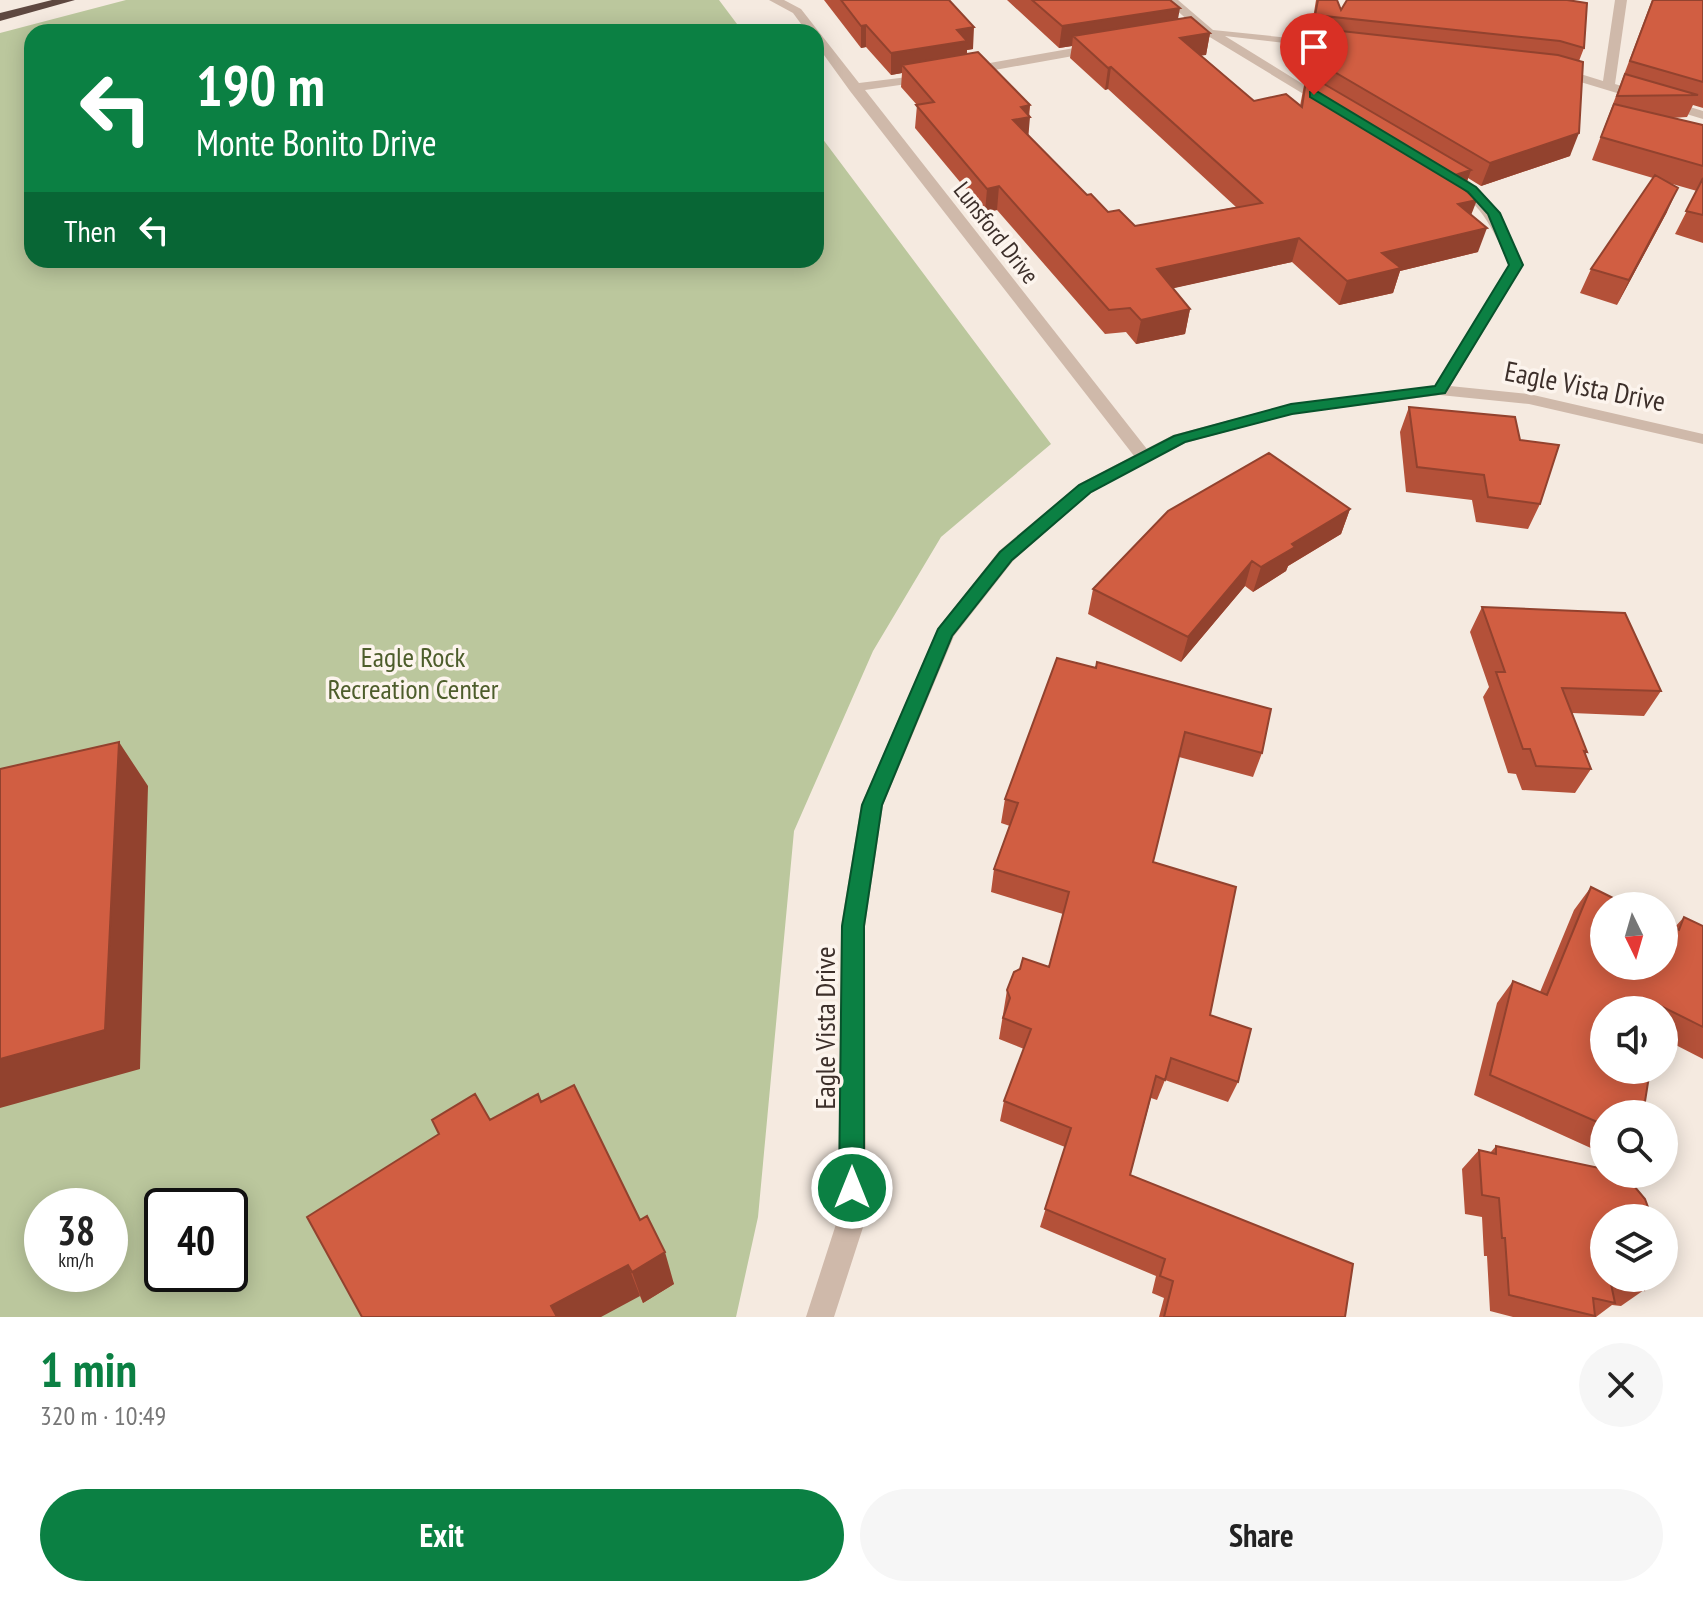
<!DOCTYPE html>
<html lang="en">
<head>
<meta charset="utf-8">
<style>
  :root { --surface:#fff; --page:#f6f6f6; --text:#222; --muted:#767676; --accent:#0b8043 }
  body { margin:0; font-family:"PT Sans Narrow",sans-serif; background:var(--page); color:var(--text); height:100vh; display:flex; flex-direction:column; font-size:30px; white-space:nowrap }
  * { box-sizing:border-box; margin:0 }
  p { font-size:26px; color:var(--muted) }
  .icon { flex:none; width:44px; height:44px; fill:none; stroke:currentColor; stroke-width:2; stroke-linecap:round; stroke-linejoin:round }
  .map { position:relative; height:1317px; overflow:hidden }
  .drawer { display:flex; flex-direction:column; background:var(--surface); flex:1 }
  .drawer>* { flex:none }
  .hud { position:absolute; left:24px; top:24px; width:800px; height:244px; border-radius:24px; box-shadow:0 4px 20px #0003; background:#0b8043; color:#fff; overflow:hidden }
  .needle { width:52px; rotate:175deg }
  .fabs { position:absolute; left:1590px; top:892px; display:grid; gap:16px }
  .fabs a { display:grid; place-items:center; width:88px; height:88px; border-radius:50%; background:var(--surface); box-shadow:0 4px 20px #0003; font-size:40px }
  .speed { position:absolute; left:24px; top:1188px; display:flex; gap:16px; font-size:40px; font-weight:700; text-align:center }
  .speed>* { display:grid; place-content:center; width:104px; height:104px; border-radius:50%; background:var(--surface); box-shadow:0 4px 20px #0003; line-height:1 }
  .speed small { font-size:20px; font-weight:400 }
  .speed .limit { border:4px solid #111; border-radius:12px; background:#fff; color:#111 }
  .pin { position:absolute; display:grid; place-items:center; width:68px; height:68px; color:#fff; margin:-82px -34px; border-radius:50% 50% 50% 0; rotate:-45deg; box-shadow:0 0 8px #0007 }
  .pin .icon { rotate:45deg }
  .me { position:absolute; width:88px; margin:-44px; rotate:0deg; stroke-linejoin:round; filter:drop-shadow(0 0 6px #0008) }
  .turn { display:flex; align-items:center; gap:28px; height:168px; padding:0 40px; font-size:36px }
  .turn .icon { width:104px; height:104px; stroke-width:2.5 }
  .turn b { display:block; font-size:56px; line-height:68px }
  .then { display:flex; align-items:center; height:76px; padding:0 40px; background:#0003; gap:16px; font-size:30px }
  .round { display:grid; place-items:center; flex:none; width:84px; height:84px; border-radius:42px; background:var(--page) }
  .summary { display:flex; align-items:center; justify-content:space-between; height:136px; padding:0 40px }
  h1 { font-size:48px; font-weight:700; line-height:60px; color:var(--accent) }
  .action { display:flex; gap:16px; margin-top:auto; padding:16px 40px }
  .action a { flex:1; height:92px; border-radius:48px; background:var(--accent); color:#fff; font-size:32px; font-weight:700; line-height:92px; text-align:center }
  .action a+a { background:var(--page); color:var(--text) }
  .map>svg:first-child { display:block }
  .green { fill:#bbc79d; fill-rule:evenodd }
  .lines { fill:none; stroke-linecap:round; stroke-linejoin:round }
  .minor { fill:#cfb9aa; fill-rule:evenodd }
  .tertiary { fill:#cfb9aa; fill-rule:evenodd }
  .motorway { fill:#5e4840; fill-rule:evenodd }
  .wall { fill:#b45139 }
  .shaded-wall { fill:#92422e }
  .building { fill:#d15e42; stroke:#92422e; stroke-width:2 }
  .route { fill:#0b8043; stroke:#07532c; stroke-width:2 }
  .labels { text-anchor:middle; stroke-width:7; stroke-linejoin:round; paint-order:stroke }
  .far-street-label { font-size:24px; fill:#3c2f2a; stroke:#fcf4ed }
  .street-label { font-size:28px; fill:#3c2f2a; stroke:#fcf4ed }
  .park-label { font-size:28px; fill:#4d5d2b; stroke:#fcf4ed }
</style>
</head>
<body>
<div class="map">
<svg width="1703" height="1317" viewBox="0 0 1703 1317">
  <rect width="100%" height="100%" fill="#f5eae0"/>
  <!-- green -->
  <path class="green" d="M 126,0 L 719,0 L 743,32 L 32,32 L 32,260 L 816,260 L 816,130 L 1051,444 L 941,537 L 873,651 L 794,831 L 758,1217 L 736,1317 L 0,1317 L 0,33 ZM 42,1206 L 110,1206 L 110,1274 L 42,1274 ZM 162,1206 L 230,1206 L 230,1274 L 162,1274 Z"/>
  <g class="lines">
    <!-- minor -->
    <path class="minor" d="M 769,0 L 784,0 L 801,9 L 859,83 L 932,74 L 932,80 L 928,81 L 865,90 L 1150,453 L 1153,457 L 1150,461 L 1138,461 L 850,91 L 816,44 L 816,32 L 807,32 L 793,13 Z
      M 1165,0 L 1178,0 L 1213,30 L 1339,43 L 1339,47 L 1335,49 L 1225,36 L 1330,101 L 1320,104 L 1208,36 L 1180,35 L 1180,31 L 1199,30 Z
      M 1615,0 L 1627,0 L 1615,84 L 1703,111 L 1703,119 L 1554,74 L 1552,71 L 1558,67 L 1603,81 Z
      M 1097,44 L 1101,45 L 1101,51 L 967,75 L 961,71 L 967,67 Z
      M 1439,170 C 1477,165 1511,237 1523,265 L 1448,390 L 1440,395 L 1432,390 L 1509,265 C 1491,223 1479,201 1439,176 Z"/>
    <!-- tertiary -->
    <path class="tertiary" d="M 1440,385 L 1529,394 L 1703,434 L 1703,444 L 1529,404 L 1440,395 L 1292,414 L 1185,443 L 1150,461 L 1091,492 L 1013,561 L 954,636 L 883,805 L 865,926 L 866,1218 L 834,1317 L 806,1317 L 838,1218 L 841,926 L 861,805 L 938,628 L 999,551 L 1079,484 L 1173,435 L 1291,404 Z"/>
    <!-- motorway -->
    <path class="motorway" d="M 52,0 L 75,0 L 0,21 L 0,13 Z"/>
  </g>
  <!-- wall -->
  <path class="wall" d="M 824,0 L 949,0 L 973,49 L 967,50 L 967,54 L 1030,105 L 1028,135 L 1087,195 L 1108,212 L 1135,226 L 1236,207 L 1108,89 L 1105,90 L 1070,58 L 1072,46 L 1059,48 L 1007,0 L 1170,0 L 1177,20 L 1210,33 L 1206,55 L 1201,55 L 1254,101 L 1300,106 L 1305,80 L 1304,80 L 1311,37 L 1310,37 L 1316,0 L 1337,0 L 1341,10 L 1568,0 L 1584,48 L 1579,61 L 1570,156 L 1481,186 L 1468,178 L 1464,189 L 1471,215 L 1478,252 L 1400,271 L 1393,293 L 1339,305 L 1292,262 L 1173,288 L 1190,309 L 1185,334 L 1136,344 L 1126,332 L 1105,334 L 997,210 L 985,212 L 915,128 L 917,105 L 901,87 L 902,73 L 891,75 L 866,47 L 861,48 Z
    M 1652,0 L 1703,0 L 1703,108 L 1693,105 L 1687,117 L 1671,118 L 1703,125 L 1703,243 L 1675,234 L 1697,191 L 1669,183 L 1667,212 L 1617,305 L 1580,293 L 1591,269 L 1653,178 L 1592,160 Z
    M 1409,407 L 1520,440 L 1540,504 L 1528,529 L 1476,522 L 1472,500 L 1406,492 L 1400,432 Z
    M 1350,509 L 1341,534 L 1288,566 L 1286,571 L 1253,592 L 1245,586 L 1181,662 L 1088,614 L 1093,589 Z
    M 1482,607 L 1661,691 L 1644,716 L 1572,713 L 1587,752 L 1585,755 L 1591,769 L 1575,793 L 1522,790 L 1516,774 L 1508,773 L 1483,697 L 1489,687 L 1470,632 Z
    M 1057,658 L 1262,753 L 1253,777 L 1179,757 L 1153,862 L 1210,1015 L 1238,1082 L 1228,1102 L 1165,1080 L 1157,1100 L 1151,1098 L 1130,1175 L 1345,1317 L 1159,1317 L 1164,1298 L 1152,1293 L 1156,1276 L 1040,1227 L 1065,1147 L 1000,1121 L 1004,1101 L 1024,1049 L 999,1039 L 1007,990 L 1049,967 L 1063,914 L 991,892 L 994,869 L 1010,826 L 1001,823 L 1005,799 Z
    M 1591,887 L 1674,928 L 1684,917 L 1703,926 L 1703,1059 L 1664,1039 L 1664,1010 L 1604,1010 L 1604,1154 L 1474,1095 L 1497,1003 L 1513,981 L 1540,992 L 1574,910 Z
    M 541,1102 L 640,1220 L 674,1284 L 643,1303 L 640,1296 L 490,1120 Z
    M 1496,1146 L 1604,1218 L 1644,1290 L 1621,1306 L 1612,1305 L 1596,1317 L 1513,1317 L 1490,1311 L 1487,1256 L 1484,1256 L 1482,1217 L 1465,1214 L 1462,1169 L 1479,1150 L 1490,1153 Z"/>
  <!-- shaded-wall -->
  <path class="shaded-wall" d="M 1180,8 L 1176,30 L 1073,36 L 1072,46 L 1059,48 L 1062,26 Z
    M 866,25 L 866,47 L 861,48 L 861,26 Z
    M 974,27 L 973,49 L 967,50 L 966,63 L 902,65 L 902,73 L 891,75 L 891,53 L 957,30 Z
    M 1210,33 L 1206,55 L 1176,59 L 1180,38 Z
    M 1111,67 L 1108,89 L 1105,90 L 1108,68 Z
    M 1030,105 L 1028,117 L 1030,117 L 1028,140 L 1013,120 L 1021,107 Z
    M 1579,133 L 1570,156 L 1481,186 L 1490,163 Z
    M 1471,170 L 1463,193 L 1449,177 Z
    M 999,186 L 997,210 L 985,212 L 987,189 Z
    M 1678,188 L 1667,212 L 1617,305 L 1629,280 Z
    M 1477,200 L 1468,223 L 1458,204 Z
    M 1487,228 L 1478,252 L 1400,271 L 1393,293 L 1339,305 L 1347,281 L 1382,253 Z
    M 1299,238 L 1292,262 L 1152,293 L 1157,269 Z
    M 1190,309 L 1185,334 L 1136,344 L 1141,320 Z
    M 1350,509 L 1341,534 L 1288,566 L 1286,571 L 1253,592 L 1261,567 L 1292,544 Z
    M 1252,561 L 1245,586 L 1181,662 L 1188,637 Z
    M 119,742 L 148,786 L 140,1069 L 0,1108 L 0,1059 Z
    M 665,1252 L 674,1284 L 643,1303 L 632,1272 Z
    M 628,1265 L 640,1296 L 601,1317 L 557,1317 L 551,1306 Z"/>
  <!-- building -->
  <path class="building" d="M 841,0 L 949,0 L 974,27 L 957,30 L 967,41 L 891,53 L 866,25 L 861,26 Z
    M 1032,0 L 1170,0 L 1180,8 L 1062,26 Z
    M 1318,0 L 1337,0 L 1341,10 L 1347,0 L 1567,0 L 1587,3 L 1584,48 L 1560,41 L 1315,15 Z
    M 1653,0 L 1703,0 L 1703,82 L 1630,61 Z
    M 1191,17 L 1210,33 L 1180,38 L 1254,101 L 1286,94 L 1302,107 L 1307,74 L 1471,170 L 1449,177 L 1477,200 L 1458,204 L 1487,228 L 1382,253 L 1401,268 L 1347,281 L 1299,238 L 1157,269 L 1190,309 L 1141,320 L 1130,308 L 1109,310 L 999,186 L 987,189 L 916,105 L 934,102 L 902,65 L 978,52 L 1030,105 L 1021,107 L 1030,117 L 1013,120 L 1087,195 L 1091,194 L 1108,212 L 1119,210 L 1135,226 L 1262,203 L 1111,67 L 1108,68 L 1073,36 Z
    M 1314,28 L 1558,55 L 1583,62 L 1579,133 L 1490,163 L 1309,57 Z
    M 1625,74 L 1698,95 L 1617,96 Z
    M 1614,104 L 1703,125 L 1703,166 L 1601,137 Z
    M 1655,175 L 1678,188 L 1629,280 L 1591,269 Z
    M 1703,178 L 1703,215 L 1686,211 Z
    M 1409,407 L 1515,417 L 1520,440 L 1559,445 L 1540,504 L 1488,497 L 1484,475 L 1417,467 Z
    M 1269,453 L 1350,509 L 1292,544 L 1295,547 L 1261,567 L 1252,561 L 1188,637 L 1093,589 L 1168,511 Z
    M 1482,607 L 1625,613 L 1661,691 L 1562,688 L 1587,752 L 1584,751 L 1591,769 L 1536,766 L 1530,749 L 1523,749 L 1496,672 L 1505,672 Z
    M 1057,658 L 1096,668 L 1097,662 L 1271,709 L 1262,753 L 1185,732 L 1153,862 L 1236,887 L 1210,1015 L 1251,1029 L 1238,1082 L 1171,1058 L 1165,1080 L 1156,1076 L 1130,1175 L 1353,1264 L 1345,1317 L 1164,1317 L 1173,1281 L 1160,1276 L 1165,1259 L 1045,1209 L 1071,1128 L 1004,1101 L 1031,1029 L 1003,1018 L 1010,998 L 1007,990 L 1014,972 L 1020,969 L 1023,958 L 1049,967 L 1069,892 L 994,869 L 1018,803 L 1005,799 Z
    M 119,742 L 105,1030 L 0,1059 L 0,769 Z
    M 1591,887 L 1629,906 L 1604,906 L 1604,966 L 1664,966 L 1664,923 L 1679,930 L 1684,917 L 1703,926 L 1703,1027 L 1661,1006 L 1661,1010 L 1604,1010 L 1604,1070 L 1650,1070 L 1643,1114 L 1604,1114 L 1604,1125 L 1490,1075 L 1513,981 L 1547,995 Z
    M 574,1085 L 640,1220 L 647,1216 L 665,1252 L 632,1272 L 628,1265 L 551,1306 L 557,1317 L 362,1317 L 307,1217 L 439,1134 L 432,1120 L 475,1094 L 490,1120 L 538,1094 L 541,1102 Z
    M 1496,1146 L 1604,1169 L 1604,1174 L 1624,1174 L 1645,1199 L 1652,1218 L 1604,1218 L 1604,1278 L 1642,1278 L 1644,1290 L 1611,1284 L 1615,1303 L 1593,1298 L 1595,1316 L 1509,1295 L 1505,1238 L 1502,1238 L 1499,1198 L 1482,1195 L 1479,1150 L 1496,1154 Z"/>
  <!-- route -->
  <path class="route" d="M 1310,92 L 1318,92 L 1476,187 L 1500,213 L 1523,265 L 1445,393 L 1292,414 L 1185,442 L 1091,492 L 1012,560 L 952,636 L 882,805 L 864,926 L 864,1188 L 861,1197 L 852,1201 L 843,1197 L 839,1188 L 842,926 L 862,805 L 938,629 L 1000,552 L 1079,485 L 1174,436 L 1291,404 L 1435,386 L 1509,265 L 1488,214 L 1468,192 L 1310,97 Z"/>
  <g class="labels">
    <!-- far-street labels -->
    <g class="far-street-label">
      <text transform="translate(996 233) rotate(52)" y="8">Lunsford Drive</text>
    </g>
    <!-- street labels -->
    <g class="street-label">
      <text transform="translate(1585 386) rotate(11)" y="10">Eagle Vista Drive</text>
      <text transform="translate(825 1028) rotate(-90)" y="10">Eagle Vista Drive</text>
    </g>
    <!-- park labels -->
    <g class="park-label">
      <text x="413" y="667">Eagle Rock<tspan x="413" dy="32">Recreation Center</tspan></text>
    </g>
  </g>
</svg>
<div class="fabs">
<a><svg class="needle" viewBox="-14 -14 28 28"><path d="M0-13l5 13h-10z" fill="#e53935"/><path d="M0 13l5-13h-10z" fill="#767676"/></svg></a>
<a><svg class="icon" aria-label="sound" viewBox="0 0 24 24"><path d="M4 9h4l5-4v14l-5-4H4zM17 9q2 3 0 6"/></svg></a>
<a><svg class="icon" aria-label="search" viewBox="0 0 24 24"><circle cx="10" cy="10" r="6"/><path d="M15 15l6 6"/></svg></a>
<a><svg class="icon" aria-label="layers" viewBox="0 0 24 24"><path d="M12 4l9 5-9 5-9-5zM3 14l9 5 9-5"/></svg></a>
</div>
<div class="speed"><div>38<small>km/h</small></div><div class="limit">40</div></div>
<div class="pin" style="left:1314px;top:95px;background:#d93025"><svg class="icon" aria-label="arrive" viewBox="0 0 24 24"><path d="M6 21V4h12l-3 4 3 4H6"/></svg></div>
<svg class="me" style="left:852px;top:1188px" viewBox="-20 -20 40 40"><circle r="17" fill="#0b8043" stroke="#fff" stroke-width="3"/><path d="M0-11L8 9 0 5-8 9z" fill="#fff"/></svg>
<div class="hud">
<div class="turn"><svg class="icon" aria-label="left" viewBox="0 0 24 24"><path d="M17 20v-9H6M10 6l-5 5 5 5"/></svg><div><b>190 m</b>Monte Bonito Drive</div></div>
<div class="then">Then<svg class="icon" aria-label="left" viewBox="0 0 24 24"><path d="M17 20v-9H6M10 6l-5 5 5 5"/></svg></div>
</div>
</div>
<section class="drawer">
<div class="summary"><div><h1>1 min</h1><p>320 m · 10:49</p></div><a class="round"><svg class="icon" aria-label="close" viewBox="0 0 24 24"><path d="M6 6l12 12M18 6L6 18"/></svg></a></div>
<div class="action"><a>Exit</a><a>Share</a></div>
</section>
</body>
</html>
